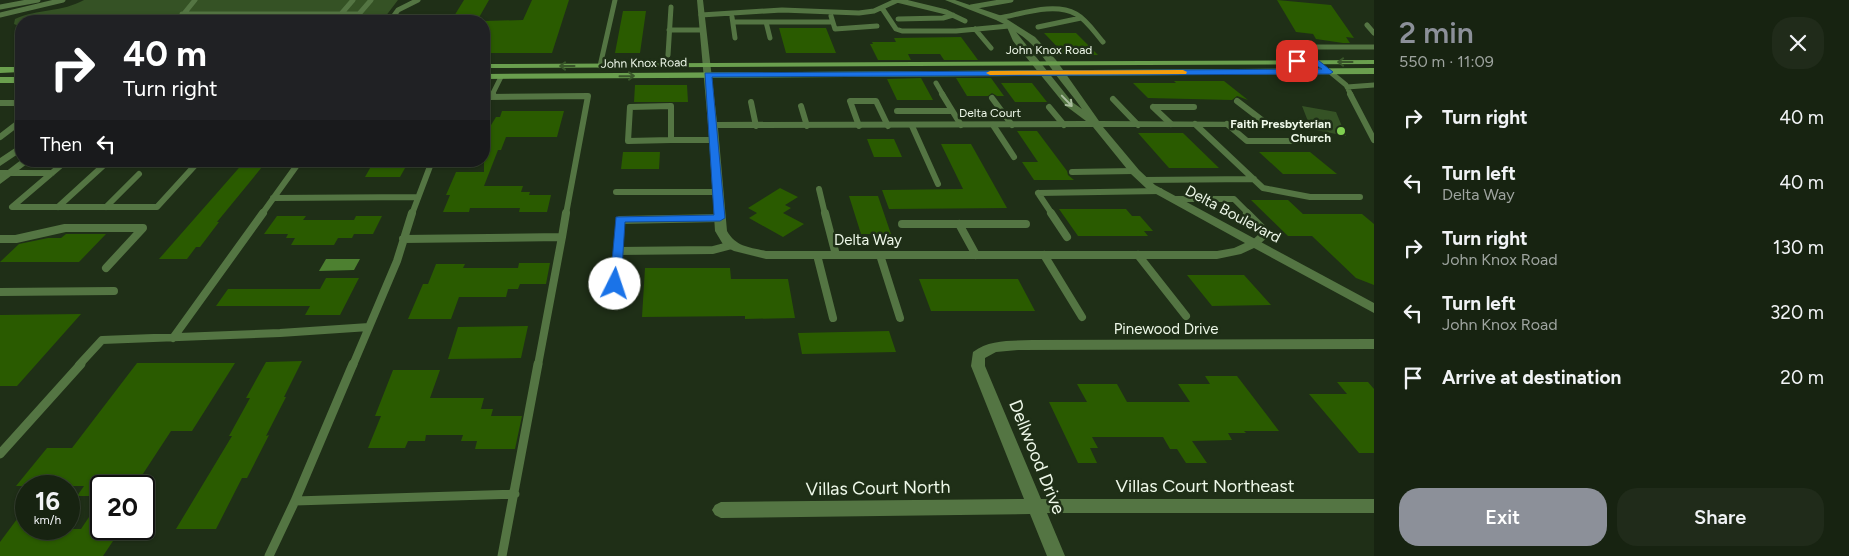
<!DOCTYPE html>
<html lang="en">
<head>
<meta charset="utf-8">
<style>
  :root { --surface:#172311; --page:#202b1a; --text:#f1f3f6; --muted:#9ea49f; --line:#364031; --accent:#8c9099 }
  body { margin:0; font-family:Figtree,sans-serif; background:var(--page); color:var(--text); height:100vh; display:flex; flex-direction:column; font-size:19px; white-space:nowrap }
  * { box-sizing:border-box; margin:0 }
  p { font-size:16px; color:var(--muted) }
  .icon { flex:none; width:28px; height:28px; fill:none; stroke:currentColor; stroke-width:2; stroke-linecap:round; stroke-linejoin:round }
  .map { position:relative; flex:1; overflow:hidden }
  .sheet { display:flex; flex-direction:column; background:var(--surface); width:475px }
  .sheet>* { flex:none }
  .top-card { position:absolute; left:15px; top:15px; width:475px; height:152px; border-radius:20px; box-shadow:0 1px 4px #0004,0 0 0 1px var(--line); background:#202124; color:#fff; overflow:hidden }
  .speed { position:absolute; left:15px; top:475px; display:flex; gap:10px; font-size:25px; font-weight:700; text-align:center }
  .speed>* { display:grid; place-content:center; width:65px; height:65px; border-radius:50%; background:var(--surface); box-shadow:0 1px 4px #0004,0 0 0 1px var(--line); line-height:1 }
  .speed small { font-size:12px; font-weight:400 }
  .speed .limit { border:2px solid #111; border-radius:8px; background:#fff; color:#111 }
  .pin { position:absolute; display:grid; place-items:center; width:42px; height:42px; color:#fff; margin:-21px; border-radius:10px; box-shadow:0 2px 8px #0006 }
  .me { position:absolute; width:55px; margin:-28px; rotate:4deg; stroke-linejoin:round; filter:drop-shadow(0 0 4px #0008) }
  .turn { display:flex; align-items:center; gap:18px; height:105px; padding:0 25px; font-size:22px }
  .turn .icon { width:65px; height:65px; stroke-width:2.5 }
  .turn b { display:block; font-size:35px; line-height:42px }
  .then { display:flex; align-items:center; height:48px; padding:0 25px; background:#0003; gap:10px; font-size:19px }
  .round { display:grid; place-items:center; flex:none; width:52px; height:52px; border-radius:20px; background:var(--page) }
  .headline { display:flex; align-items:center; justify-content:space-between; height:85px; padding:0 25px }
  h1 { font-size:30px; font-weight:600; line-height:38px; color:var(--accent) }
  .action { display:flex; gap:10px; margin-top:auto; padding:10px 25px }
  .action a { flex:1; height:58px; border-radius:20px; background:var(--accent); color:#fff; font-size:20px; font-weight:600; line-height:58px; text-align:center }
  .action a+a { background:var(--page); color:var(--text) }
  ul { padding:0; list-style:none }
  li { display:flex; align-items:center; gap:15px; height:65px; padding:0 25px }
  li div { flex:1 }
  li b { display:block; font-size:19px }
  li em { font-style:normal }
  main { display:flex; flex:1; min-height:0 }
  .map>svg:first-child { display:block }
  .green { fill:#355225 }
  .water { fill:#4d8030 }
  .building { fill:#2a5b00 }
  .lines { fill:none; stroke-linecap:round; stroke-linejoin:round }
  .lane-far3 { stroke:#547543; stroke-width:5 }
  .lane-far2 { stroke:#547543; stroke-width:6 }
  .lane-far1 { stroke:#547543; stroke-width:8 }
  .lane { stroke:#547543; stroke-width:9 }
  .street { fill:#547543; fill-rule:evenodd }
  .secondary { fill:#6a9f4e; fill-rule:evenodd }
  .oneway { stroke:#39562a }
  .oneway2 { stroke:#a9bd9e }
  .route { fill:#1a73e8; stroke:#114b97 }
  .slow { fill:#f59e0b }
  .poi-dot { fill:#80d051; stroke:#1f2f17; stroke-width:2 }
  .labels { text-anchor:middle; stroke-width:5; stroke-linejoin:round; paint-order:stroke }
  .far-street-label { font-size:12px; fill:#eef8e9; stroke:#1f2f17 }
  .far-poi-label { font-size:12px; font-weight:bold; fill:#eef8e9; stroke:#1f2f17; text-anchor:end }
  .street-label { font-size:15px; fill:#eef8e9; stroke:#1f2f17 }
  .near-street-label { font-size:18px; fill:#eef8e9; stroke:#1f2f17 }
</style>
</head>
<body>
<main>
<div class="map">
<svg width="1374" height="556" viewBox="0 0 1374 556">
  <rect width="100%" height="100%" fill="#1f2f17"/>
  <!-- green -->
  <path class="green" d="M 84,0 L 398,0 L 382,21 L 21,21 L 21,27 L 14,24 L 15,19 C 37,9 63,12 84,0 Z
    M 1302,106 L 1336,112 L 1346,136 L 1311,129 Z"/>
  <!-- water -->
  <path class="water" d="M 326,259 L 360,259 L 354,270 L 319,271 Z"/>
  <!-- building -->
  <path class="building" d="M 464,0 L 489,0 L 477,21 L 451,21 Z
    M 532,0 L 569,0 L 552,53 L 484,53 L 484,21 L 523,20 Z
    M 1277,0 L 1331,5 L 1354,38 L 1346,37 L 1350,43 L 1343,43 L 1316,39 L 1313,34 L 1296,32 Z
    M 623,11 L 646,11 L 640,53 L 615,53 Z
    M 779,28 L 826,28 L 836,53 L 786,53 Z
    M 1044,33 L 1076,33 L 1098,55 L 1065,55 Z
    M 961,37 L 978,60 L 944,60 L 940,54 L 908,54 L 911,60 L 878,60 L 870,44 L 873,44 L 872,42 L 896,42 L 894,38 Z
    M 921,78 L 933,100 L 897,100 L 887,79 Z
    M 956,78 L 991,78 L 1004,96 L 997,96 L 992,93 L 988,96 L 967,96 Z
    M 1174,81 L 1224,81 L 1248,100 L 1237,96 L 1232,100 L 1148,98 L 1133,83 L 1176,83 Z
    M 1001,83 L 1032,83 L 1047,102 L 1015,102 Z
    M 635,85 L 687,85 L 688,102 L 634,102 Z
    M 502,111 L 564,111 L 557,137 L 506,137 L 501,150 L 498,150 L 484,186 L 523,186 L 521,192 L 530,192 L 529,195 L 551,195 L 547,212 L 519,212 L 520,208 L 470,208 L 469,212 L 443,212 L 450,195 L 446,195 L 456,172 L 484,172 L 484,130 L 488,130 L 496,117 L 500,117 Z
    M 1017,131 L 1037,131 L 1067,171 L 1068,175 L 1074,180 L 1034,180 L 1022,162 L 1038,162 Z
    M 1138,133 L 1183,133 L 1219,168 L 1169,168 Z
    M 867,139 L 894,139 L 902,157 L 874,157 Z
    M 941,144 L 971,144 L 1007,208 L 889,209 L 882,190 L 963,189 Z
    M 623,152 L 660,152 L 659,169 L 621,169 Z
    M 1259,152 L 1310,152 L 1337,174 L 1283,174 Z
    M 245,161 L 267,161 L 217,222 L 219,222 L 200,247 L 196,247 L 187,259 L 159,259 Z
    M 374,161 L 409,161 L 400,177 L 365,177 Z
    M 780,188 L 798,197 L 785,205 L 791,208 L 783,213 L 804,224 L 783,237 L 749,218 L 757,213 L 748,208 Z
    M 849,196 L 878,196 L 891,234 L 861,234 Z
    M 1251,200 L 1288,200 L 1303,214 L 1362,214 L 1374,224 L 1374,285 L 1356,278 L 1312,236 L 1288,236 Z
    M 1059,209 L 1126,209 L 1132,216 L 1140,216 L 1153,231 L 1144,231 L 1148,236 L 1078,236 Z
    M 277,216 L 306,216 L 303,220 L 354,220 L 356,216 L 382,216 L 373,234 L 354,234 L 352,238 L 338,238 L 334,245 L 291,245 L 295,238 L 286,238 L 288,234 L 264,234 Z
    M 66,234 L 106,234 L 79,262 L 0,262 L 19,244 L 48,238 L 61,238 Z
    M 519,263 L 550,263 L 546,284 L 520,284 L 518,289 L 508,289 L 506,297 L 459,297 L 451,319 L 408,319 L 423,284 L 428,284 L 436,264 L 465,264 L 463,268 L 518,268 Z
    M 645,268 L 730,268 L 731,279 L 788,279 L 795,318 L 745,319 L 745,316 L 642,317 Z
    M 1187,275 L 1244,275 L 1271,305 L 1212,306 Z
    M 326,278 L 359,278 L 340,315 L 305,315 L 310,306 L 216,306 L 228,289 L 320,289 Z
    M 919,279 L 1018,279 L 1035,311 L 931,311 Z
    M 81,314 L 17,386 L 0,386 L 0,315 Z
    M 528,326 L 521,358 L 448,359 L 458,327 Z
    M 889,331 L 896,352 L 802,354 L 798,333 Z
    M 302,361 L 284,397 L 286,397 L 266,436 L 269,435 L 247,478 L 242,478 L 216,529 L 176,529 L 232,436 L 229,436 L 250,398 L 246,398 L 266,362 Z
    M 137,363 L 235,363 L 192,431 L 171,431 L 135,486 L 101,486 L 101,496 L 77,496 L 84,486 L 16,486 L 47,448 L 72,448 Z
    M 393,370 L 440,370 L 430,398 L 484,398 L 481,409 L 493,409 L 491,416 L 522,416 L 515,449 L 475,449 L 477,441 L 461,441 L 463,435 L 426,435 L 425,441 L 408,441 L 405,448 L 368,448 L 381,416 L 375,416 Z
    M 1205,376 L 1237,376 L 1279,431 L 1244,431 L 1246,433 L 1228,433 L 1232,440 L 1192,441 L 1207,463 L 1186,463 L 1177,449 L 1170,449 L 1163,437 L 1092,437 L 1098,448 L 1090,448 L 1097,463 L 1078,463 L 1049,402 L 1087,402 L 1077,384 L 1117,384 L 1127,402 L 1190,402 L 1178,384 L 1210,384 Z
    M 1337,382 L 1368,382 L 1374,389 L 1374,453 L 1359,453 L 1309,394 L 1347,394 Z
    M 101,499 L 101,529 L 121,529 L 103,556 L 0,556 L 0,542 L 26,507 L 26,529 L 81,529 Z"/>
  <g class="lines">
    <!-- lane-far3 -->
    <path class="lane-far3" d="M 897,0 L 946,12 L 965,21
      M 0,7 L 38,0
      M 971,7 L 1011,0
      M 882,8 L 896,29 L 902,31 L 956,31 L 1009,26
      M 182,14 L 359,14 L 371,0
      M 341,14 L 353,0
      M 0,15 L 63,0
      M 701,15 L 782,10 L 859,13 L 874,11 L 898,0
      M 831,16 L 835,29 L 877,26
      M 732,17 L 735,38
      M 999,18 C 1022,14 1054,2 1076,14 C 1087,20 1095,33 1103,42
      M 898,19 L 943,18 L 953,15
      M 178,21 L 195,0
      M 390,21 L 398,10 L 418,0
      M 733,22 L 831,22
      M 766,22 L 770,38
      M 1367,25 L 1374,33
      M 1038,27 L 1081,18
      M 975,29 L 991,48
      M 669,30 L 702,30
      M 1315,47 L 1374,47
      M 668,55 L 671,7
      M 600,66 L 615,0
      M 1329,71 L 1346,85 L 1351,95
      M 936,83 L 943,95
      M 1347,87 L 1374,85
      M 492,95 L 501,77"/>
    <!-- lane-far2 -->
    <path class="lane-far2" d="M 942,94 L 961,125
      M 1350,94 L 1374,140
      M 489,97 L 588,96 L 566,214
      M 992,98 L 1012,125
      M 1113,99 L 1138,125
      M 1237,101 L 1267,124
      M 484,102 L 493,94
      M 751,102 L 756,126
      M 0,103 L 21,103
      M 671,106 L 671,140 L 628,141 L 630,107 Z
      M 801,106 L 807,126
      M 1049,107 L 1064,125
      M 1153,107 L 1194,107
      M 1153,107 L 1171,124
      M 897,111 L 952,111
      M 1195,124 L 1263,188 L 1310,197 L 1360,197
      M 1227,124 L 1247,141 L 1293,141
      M 993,125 L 1014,157
      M 859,126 L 850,101 L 876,101 L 888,126
      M 912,126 L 938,184
      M 0,137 L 21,121
      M 671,140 L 714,140
      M 66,161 L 12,207 L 157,207 L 199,161
      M 1072,172 L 1134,171
      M 0,173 L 52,173
      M 1144,180 L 1254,179
      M 819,189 L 825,214
      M 616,192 L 717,192
      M 1038,193 L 1160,191
      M 1038,193 L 1052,214
      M 273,198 L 418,197
      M 1175,199 L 1234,199 L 1249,214
      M 58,207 L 104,165
      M 106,207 L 139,174
      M 262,214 L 300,161
      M 412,214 L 432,161"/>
    <!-- lane-far1 -->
    <path class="lane-far1" d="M 825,213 L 836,255
      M 1051,213 L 1067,237
      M 1247,213 L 1262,228 L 1264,235 L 1255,243
      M 902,224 L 1026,224
      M 959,224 L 976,255
      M 0,239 L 16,239 L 65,228 L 143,228 L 106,268
      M 403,239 L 562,237 L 566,213
      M 618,251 L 713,250 L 732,245
      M 817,255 L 833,318
      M 880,255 L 900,318
      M 1044,255 L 1082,317
      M 1138,255 L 1186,316
      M 615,284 L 620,220 L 720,218
      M 0,292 L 114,291
      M 173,338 L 263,213
      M 79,365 L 102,340 L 280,333 L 369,327
      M 353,365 L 397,261 L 412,213
      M 538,365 L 562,237"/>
    <!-- lane -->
    <path class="lane" d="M 0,454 L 81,364
      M 295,501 L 515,494
      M 269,556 L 295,501 L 353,364
      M 502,556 L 538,364"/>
    <!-- street -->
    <path class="street" d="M 697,0 L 703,0 L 717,122 L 1086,121 L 1066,106 L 1013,41 L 1006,25 L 996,20 L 945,0 L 955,0 L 1002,16 L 1035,37 L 1056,60 L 1099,121 L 1270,122 L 1272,124 L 1267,127 L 1103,127 L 1139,170 L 1155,185 L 1374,303 L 1374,313 L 1254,248 L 1241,254 L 1217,259 L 766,259 L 734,251 L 724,246 L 715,231 L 708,125 ZM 1016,32 C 1035,44 1043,57 1056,75 C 1064,86 1074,97 1082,109 L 1072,102 ZM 1093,127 L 1131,174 L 1147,189 L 1245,243 L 1234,248 L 1217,251 L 766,251 C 749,247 736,247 727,231 L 718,128 Z
      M 21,144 L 21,152 L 0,166 L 0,158 Z
      M 21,160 L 21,161 L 31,161 L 0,184 L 0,176 Z
      M 1374,339 L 1374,349 L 1018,350 L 996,352 L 985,358 L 985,366 L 1041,499 L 1374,499 L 1374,513 L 1047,513 L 1065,556 L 1047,556 L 1030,514 L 721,518 L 715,515 L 712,510 L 715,505 L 721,502 L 1024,499 L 971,366 L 973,352 C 990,339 1012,341 1032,340 Z"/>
    <!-- secondary -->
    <path class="secondary" d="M 1374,60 L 1374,64 L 484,68 L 484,64 Z
      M 0,67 L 21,67 L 21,72 L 0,73 Z
      M 1374,68 L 1374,74 L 484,79 L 484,74 Z
      M 0,77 L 21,77 L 21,83 L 0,83 Z"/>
  </g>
  <!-- one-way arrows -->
  <defs><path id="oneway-shaft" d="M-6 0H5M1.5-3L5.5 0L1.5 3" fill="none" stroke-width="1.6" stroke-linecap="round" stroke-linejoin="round" transform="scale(1.25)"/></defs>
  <g class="oneway">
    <use href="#oneway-shaft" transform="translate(1345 62) rotate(-180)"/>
    <use href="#oneway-shaft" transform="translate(567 66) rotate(180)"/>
    <use href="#oneway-shaft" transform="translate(627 76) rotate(-1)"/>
  </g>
  <use class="oneway2" href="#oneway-shaft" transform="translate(1067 101) rotate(46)"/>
  <!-- route -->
  <path class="route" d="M 1294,60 L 1318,60 L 1333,72 L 1330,74 L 712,77 L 725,218 L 720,221 L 625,222 L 621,284 L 615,287 L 610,284 L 616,217 L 714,215 L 705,73 L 1322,69 L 1314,64 L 1294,63 Z"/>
  <!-- slow -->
  <path class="slow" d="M 1183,70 L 1187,72 L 1186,74 L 990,75 L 986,73 L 990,71 Z"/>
  <!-- markers -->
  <circle class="poi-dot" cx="1341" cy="131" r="5"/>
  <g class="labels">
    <!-- far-street labels -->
    <g class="far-street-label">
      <text x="1049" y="54">John Knox Road</text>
      <text transform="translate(644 63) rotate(-1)" y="4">John Knox Road</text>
      <text x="990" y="117">Delta Court</text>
    </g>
    <!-- far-poi labels -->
    <g class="far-poi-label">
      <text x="1331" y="128">Faith Presbyterian<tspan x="1331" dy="14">Church</tspan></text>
    </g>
    <!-- street labels -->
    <g class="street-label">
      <text transform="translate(1233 214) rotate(28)" y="5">Delta Boulevard</text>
      <text x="868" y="245">Delta Way</text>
      <text x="1166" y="334">Pinewood Drive</text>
    </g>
    <!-- near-street labels -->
    <g class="near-street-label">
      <text transform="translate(1037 457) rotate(68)" y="6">Dellwood Drive</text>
      <text x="1205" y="492">Villas Court Northeast</text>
      <text transform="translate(878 488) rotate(-1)" y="6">Villas Court North</text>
    </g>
  </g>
</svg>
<div class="speed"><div>16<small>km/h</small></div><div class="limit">20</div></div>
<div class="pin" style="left:1297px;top:61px;background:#d93025"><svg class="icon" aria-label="arrive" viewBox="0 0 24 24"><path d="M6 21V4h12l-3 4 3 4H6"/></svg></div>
<svg class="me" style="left:615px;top:284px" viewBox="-20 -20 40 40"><circle r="19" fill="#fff"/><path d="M0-13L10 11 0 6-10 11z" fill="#1a73e8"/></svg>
<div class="top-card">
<div class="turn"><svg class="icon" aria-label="right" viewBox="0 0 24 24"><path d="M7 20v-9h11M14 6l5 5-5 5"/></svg><div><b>40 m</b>Turn right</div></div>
<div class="then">Then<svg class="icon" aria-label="left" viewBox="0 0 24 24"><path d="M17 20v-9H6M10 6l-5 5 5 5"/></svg></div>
</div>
</div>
<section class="sheet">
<div class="headline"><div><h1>2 min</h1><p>550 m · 11:09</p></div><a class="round"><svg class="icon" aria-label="close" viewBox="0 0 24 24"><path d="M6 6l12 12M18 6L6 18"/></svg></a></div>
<ul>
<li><svg class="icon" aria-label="right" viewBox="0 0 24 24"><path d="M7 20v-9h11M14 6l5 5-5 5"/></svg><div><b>Turn right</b></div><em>40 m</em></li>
<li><svg class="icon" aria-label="left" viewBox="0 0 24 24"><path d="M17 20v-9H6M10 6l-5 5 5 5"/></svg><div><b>Turn left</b><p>Delta Way</p></div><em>40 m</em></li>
<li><svg class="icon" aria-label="right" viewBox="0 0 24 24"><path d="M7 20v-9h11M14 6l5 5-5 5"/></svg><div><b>Turn right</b><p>John Knox Road</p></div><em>130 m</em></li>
<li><svg class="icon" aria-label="left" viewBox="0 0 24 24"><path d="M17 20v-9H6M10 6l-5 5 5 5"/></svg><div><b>Turn left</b><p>John Knox Road</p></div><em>320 m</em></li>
<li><svg class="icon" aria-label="arrive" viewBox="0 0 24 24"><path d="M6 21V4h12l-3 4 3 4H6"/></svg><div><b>Arrive at destination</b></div><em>20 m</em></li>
</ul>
<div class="action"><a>Exit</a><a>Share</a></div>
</section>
</main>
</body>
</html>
